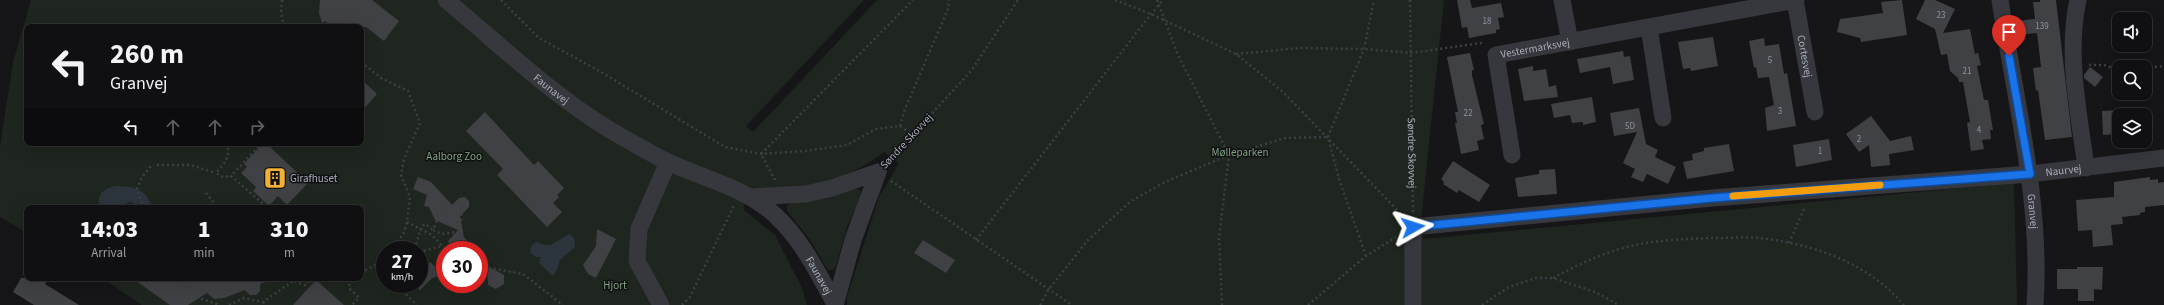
<!DOCTYPE html>
<html lang="en">
<head>
<meta charset="utf-8">
<style>
  :root { --surface:#101012; --page:#1e1e20; --text:#f1f3f6; --muted:#9c9d9f; --line:#303032 }
  body { margin:0; font-family:"Source Sans 3",sans-serif; background:var(--page); color:var(--text); height:100vh; display:flex; flex-direction:column; font-size:15px; white-space:nowrap }
  * { box-sizing:border-box; margin:0 }
  p { font-size:13px; color:var(--muted) }
  .icon { flex:none; width:22px; height:22px; fill:none; stroke:currentColor; stroke-width:2; stroke-linecap:round; stroke-linejoin:round }
  .map { position:relative; flex:1; overflow:hidden }
  .drawer { position:absolute; left:24px; top:205px; width:340px; height:76px; display:flex; flex-direction:column; background:var(--surface); border-radius:8px; box-shadow:0 4px 16px #0002,0 0 0 1px var(--line) }
  .drawer>* { flex:none }
  .guide { position:absolute; left:24px; top:24px; width:340px; height:122px; border-radius:8px; box-shadow:0 4px 16px #0002,0 0 0 1px var(--line); background:#101012; color:var(--text); overflow:hidden }
  .tools { position:absolute; left:2112px; top:12px; display:grid; gap:8px }
  .tools a { display:grid; place-items:center; width:40px; height:40px; border-radius:8px; background:var(--surface); box-shadow:0 4px 16px #0002,0 0 0 1px var(--line); font-size:20px }
  .speed { position:absolute; left:376px; top:241px; display:flex; gap:8px; font-size:20px; font-weight:700; text-align:center }
  .speed>* { display:grid; place-content:center; width:52px; height:52px; border-radius:50%; background:var(--surface); box-shadow:0 4px 16px #0002,0 0 0 1px var(--line); line-height:1 }
  .speed small { font-size:10px; font-weight:400 }
  .speed .limit { border:6px solid #d22; background:#fff; color:#111 }
  .pin { position:absolute; display:grid; place-items:center; width:34px; height:34px; color:#fff; margin:-41px -17px; border-radius:50% 50% 50% 0; rotate:-45deg; box-shadow:0 0 4px #0007 }
  .pin .icon { rotate:45deg }
  .me { position:absolute; width:44px; margin:-22px; rotate:84deg; stroke-linejoin:round; filter:drop-shadow(0 0 3px #0008) }
  .turn { display:flex; align-items:center; gap:14px; height:84px; padding:0 20px; font-size:18px }
  .turn .icon { width:52px; height:52px; stroke-width:2.5 }
  .turn b { display:block; font-size:28px; line-height:34px }
  .lanes { display:flex; align-items:center; height:38px; padding:0 20px; background:#0003; justify-content:center; gap:20px; direction:ltr }
  .lanes .off { opacity:.35 }
  .eta { display:flex; justify-content:space-evenly; align-items:center; height:68px; text-align:center }
  .eta b { font-size:24px; font-weight:800; line-height:28px }
  .map>svg:first-child { display:block }
  .green { fill:#1e261f; fill-rule:evenodd }
  .water { fill:#2c353c }
  .building { fill:#404145 }
  .lines { fill:none; stroke-linecap:round; stroke-linejoin:round }
  .path { stroke:#3d3f44; stroke-width:2.5; stroke-dasharray:2 3; stroke-linecap:butt }
  .minor { stroke:#37383d; stroke-width:17 }
  .path-bridge { stroke:#3d3f44; stroke-width:2.5; stroke-dasharray:2 3; stroke-linecap:butt }
  .route-casing { stroke:#114b97; stroke-width:10 }
  .route { stroke:#1a73e8; stroke-width:7 }
  .slow { stroke:#f59e0b; stroke-width:7 }
  .labels { text-anchor:middle; stroke-width:3; stroke-linejoin:round; paint-order:stroke }
  .number-label { font-size:9px; fill:#8e929b }
  .street-label { font-size:11px; fill:#a8adb8; stroke:#111113 }
  .park-label { font-size:11px; fill:#7fa381; stroke:#111113 }
  .poi-label { font-size:11px; fill:#a8adb8; stroke:#111113; text-anchor:start }
</style>
</head>
<body>
<div class="map">
<svg width="2164" height="305" viewBox="0 0 2164 305">
  <rect width="100%" height="100%" fill="#161618"/>
  <!-- green -->
  <path class="green" d="M 31,0 L 864,0 L 746,126 L 753,132 L 877,0 L 1444,0 L 1422,211 L 1423,239 L 2014,183 L 2017,305 L 847,305 L 847,297 L 879,197 L 899,163 L 884,152 C 857,174 822,185 787,189 C 774,190 759,188 746,188 L 744,210 L 775,235 L 802,288 L 807,305 L 142,305 L 102,278 L 361,278 L 361,208 L 27,208 L 27,233 L 0,217 L 0,146 L 13,62 ZM 27,27 L 361,27 L 361,143 L 27,143 ZM 385,250 L 419,250 L 419,284 L 385,284 ZM 445,250 L 479,250 L 479,284 L 445,284 Z
    M 855,188 L 860,190 L 861,196 L 847,227 L 836,266 L 832,270 L 828,270 L 811,241 L 787,211 L 787,206 L 791,203 Z"/>
  <!-- water -->
  <path class="water" d="M 116,186 C 132,186 149,189 151,208 L 139,208 L 131,202 L 127,203 L 121,208 L 100,208 C 96,195 103,188 116,186 Z
    M 569,234 L 574,238 L 575,247 L 560,260 L 557,270 L 553,276 L 539,263 L 541,257 L 536,257 L 530,253 L 531,247 L 536,242 L 545,245 L 551,245 Z"/>
  <!-- building -->
  <path class="building" d="M 320,0 L 372,0 L 399,21 L 384,41 L 366,27 L 328,27 L 326,21 L 322,23 L 319,13 Z
    M 1457,0 L 1470,0 L 1472,8 L 1501,3 L 1504,17 L 1498,18 L 1500,29 L 1496,30 L 1496,33 L 1469,38 L 1467,27 L 1462,28 Z
    M 1902,0 L 1907,35 L 1861,42 L 1860,38 L 1837,32 L 1840,19 L 1883,13 L 1881,2 Z
    M 1925,0 L 1935,0 L 1955,9 L 1943,33 L 1970,29 L 1975,54 L 1978,53 L 1981,65 L 1977,66 L 1984,100 L 1988,100 L 1993,130 L 1990,130 L 1991,139 L 1982,140 L 1984,149 L 1971,151 L 1967,123 L 1970,122 L 1963,82 L 1959,82 L 1958,78 L 1950,71 L 1947,54 L 1941,55 L 1935,29 L 1916,19 Z
    M 2040,0 L 2056,0 L 2072,137 L 2045,140 L 2038,90 L 2036,91 L 2033,68 L 2041,67 L 2037,33 L 2019,35 L 2017,21 L 2035,19 L 2033,2 L 2040,2 Z
    M 1713,37 L 1718,66 L 1691,71 L 1690,68 L 1683,69 L 1678,42 Z
    M 1764,38 L 1765,46 L 1779,44 L 1784,74 L 1787,73 L 1796,126 L 1767,131 L 1765,108 L 1774,105 L 1769,77 L 1758,78 L 1756,67 L 1754,68 L 1749,41 Z
    M 1623,51 L 1624,57 L 1630,56 L 1634,80 L 1613,84 L 1610,67 L 1580,73 L 1577,59 Z
    M 1470,53 L 1474,70 L 1472,70 L 1472,75 L 1484,124 L 1481,125 L 1484,139 L 1477,141 L 1479,150 L 1461,154 L 1455,123 L 1457,123 L 1455,112 L 1458,112 L 1447,57 Z
    M 1533,66 L 1533,71 L 1546,69 L 1549,87 L 1556,85 L 1558,97 L 1524,101 L 1518,69 Z
    M 2090,67 L 2103,77 L 2095,87 L 2084,78 L 2084,75 Z
    M 361,79 L 377,94 L 361,112 Z
    M 1592,97 L 1596,122 L 1583,125 L 1583,122 L 1572,123 L 1570,115 L 1554,118 L 1551,104 Z
    M 1639,108 L 1646,144 L 1658,150 L 1655,157 L 1676,167 L 1668,184 L 1647,174 L 1643,182 L 1631,177 L 1635,169 L 1623,163 L 1637,132 L 1614,136 L 1610,113 Z
    M 2119,110 L 2119,134 L 2103,135 L 2102,111 Z
    M 485,112 L 534,165 L 538,161 L 564,188 L 557,195 L 559,197 L 553,203 L 562,212 L 547,227 L 497,175 L 503,169 L 466,131 Z
    M 1871,116 L 1890,141 L 1911,136 L 1914,150 L 1889,154 L 1890,165 L 1871,167 L 1869,145 L 1859,152 L 1846,134 Z
    M 1829,139 L 1832,160 L 1796,167 L 1793,145 Z
    M 263,143 L 266,143 L 308,183 L 287,205 L 278,196 L 269,206 L 253,191 L 256,187 L 241,173 L 247,167 L 244,164 Z
    M 1729,144 L 1734,171 L 1687,179 L 1683,162 L 1693,160 L 1692,154 L 1704,151 L 1704,148 Z
    M 1453,161 L 1490,185 L 1479,202 L 1459,190 L 1457,193 L 1443,184 L 1444,182 L 1441,179 Z
    M 1555,169 L 1557,194 L 1518,197 L 1515,178 L 1539,174 L 1539,170 Z
    M 418,177 L 431,182 L 452,205 L 459,198 L 465,197 L 469,201 L 469,207 L 460,216 L 464,237 L 474,250 L 453,250 L 448,241 L 458,230 L 435,220 L 429,207 L 424,206 L 427,195 L 413,189 Z
    M 2150,177 L 2150,180 L 2158,179 L 2158,183 L 2164,182 L 2164,205 L 2145,207 L 2145,212 L 2140,213 L 2140,215 L 2122,217 L 2123,224 L 2111,225 L 2113,245 L 2093,247 L 2092,230 L 2078,231 L 2076,200 L 2114,197 L 2114,182 Z
    M 597,229 L 616,239 L 596,278 L 588,274 L 583,265 L 596,246 Z
    M 923,240 L 955,260 L 946,273 L 914,253 Z
    M 430,262 L 444,275 L 432,278 L 419,291 L 419,274 Z
    M 487,266 L 504,275 L 504,284 L 496,289 L 488,285 Z
    M 2077,267 L 2103,267 L 2102,290 L 2094,289 L 2094,301 L 2078,301 L 2078,289 L 2057,289 L 2057,269 L 2077,269 Z
    M 21,278 L 49,278 L 45,284 L 79,305 L 34,305 L 13,292 Z
    M 132,278 L 273,278 L 273,279 L 260,284 L 260,291 L 256,295 L 250,295 L 245,290 L 224,298 L 214,299 L 207,293 L 188,305 L 170,305 Z
    M 316,280 L 344,305 L 293,305 Z"/>
  <g class="lines">
    <!-- path -->
    <g class="path">
      <path d="M 282,0 L 281,12 L 284,27"/>
      <path d="M 501,0 L 539,38 L 601,72 L 725,147 L 761,154 L 805,151 L 847,145 L 876,129 L 900,126 L 912,134"/>
      <path d="M 1115,0 L 1151,14 L 1236,54 L 1283,92 L 1403,216"/>
      <path d="M 1157,0 L 1178,55 L 1229,155 L 1219,238 L 1222,305"/>
      <path id="s1" d="M 1410,0 L 1413,212"/>
      <path d="M 1236,54 L 1300,48 L 1364,49 L 1411,53 L 1481,43 L 1484,45"/>
      <path d="M 361,62 L 381,78 L 408,91 L 420,123 L 404,159 L 401,175 L 410,197 L 407,222 L 403,235 L 389,250"/>
      <path d="M 2089,65 L 2104,65 L 2119,70"/>
      <path d="M 2145,68 L 2164,66"/>
      <path d="M 900,126 L 905,109 L 948,9 L 949,0"/>
      <path d="M 227,143 C 231,157 225,162 216,173 L 223,177 L 231,176"/>
      <path d="M 262,143 L 231,176 L 268,208"/>
      <path d="M 888,161 L 971,71 L 1018,0"/>
      <path d="M 157,165 L 190,165 L 216,173"/>
      <path d="M 775,180 L 761,154 L 913,0"/>
      <path d="M 891,181 L 1072,305"/>
      <path d="M 206,193 L 218,208"/>
      <path d="M 144,208 L 137,189 L 142,177 L 151,166"/>
      <path d="M 441,210 L 455,204"/>
      <path d="M 437,221 L 433,230 L 442,234 L 456,232"/>
      <path d="M 407,222 L 432,235 L 446,250"/>
      <path d="M 457,228 L 456,224 L 461,220 L 462,211"/>
      <path d="M 976,240 L 1151,14 L 1163,0"/>
      <path d="M 398,241 L 404,246 L 412,246"/>
      <path d="M 1789,243 L 1805,207"/>
      <path d="M 416,245 L 418,250"/>
      <path d="M 419,252 L 442,246"/>
      <path d="M 1366,256 L 1339,179 L 1328,137 L 1364,49 L 1374,0"/>
      <path d="M 375,265 L 385,274"/>
      <path d="M 479,266 L 523,274 L 563,305"/>
      <path d="M 361,273 L 375,265 L 385,255"/>
      <path d="M 180,278 L 197,297 L 219,305"/>
      <path d="M 285,278 L 305,285 L 312,278"/>
      <path d="M 1553,278 C 1576,266 1598,255 1623,248 C 1652,240 1683,239 1713,238 C 1728,238 1744,237 1759,238 C 1814,244 1868,263 1904,305"/>
      <path d="M 350,279 L 349,288 L 359,298 L 352,305"/>
      <path d="M 395,284 L 417,305"/>
      <path d="M 263,302 L 266,305"/>
      <path d="M 229,305 L 244,298 L 263,302 L 293,281"/>
      <path d="M 682,305 L 690,297 L 734,205"/>
      <path d="M 1040,305 L 1049,289 L 1088,240 L 1131,201 L 1165,182 L 1229,155 L 1285,138 L 1327,137"/>
      <path d="M 1308,305 L 1366,256 L 1396,237"/>
      <path d="M 1482,305 L 1509,287 L 1536,278 L 1553,278 L 1595,292 L 1619,305"/>
    </g>
    <!-- minor -->
    <g class="minor">
      <path id="s2" d="M 446,0 C 498,43 552,95 610,130 C 629,141 648,152 668,162 C 704,179 747,188 776,216 C 802,240 818,273 835,304"/>
      <path d="M 1562,0 L 1570,42"/>
      <path id="s3" d="M 1795,0 L 1815,112"/>
      <path id="s4" d="M 2000,0 C 2015,101 2042,202 2035,305"/>
      <path d="M 2078,0 C 2066,55 2079,113 2086,168"/>
      <path d="M 1649,27 L 1663,118"/>
      <path id="s5" d="M 1512,155 L 1496,55 L 1796,0"/>
      <path d="M 750,197 L 806,194 L 832,188 L 878,172"/>
      <path d="M 661,305 L 637,261 L 639,229 L 668,162"/>
      <path d="M 835,305 L 853,240 L 878,172"/>
      <path id="s6" d="M 1413,305 L 1413,227 L 1712,198 L 2030,174 L 2164,158"/>
    </g>
    <!-- path-bridge -->
    <path class="path-bridge" d="M 412,246 L 416,245 L 421,227 L 425,224 L 433,230"/>
  </g>
  <g class="lines">
    <!-- route casing -->
    <g class="route-casing">
      <path id="route" d="M 1413,227 L 1712,198 L 2030,174 L 2009,56"/>
    </g>
    <!-- route -->
    <use href="#route" class="route"/>
    <!-- slow -->
    <path class="slow" d="M 1733,196 L 1880,185"/>
  </g>
  <!-- icons -->
  <defs>
    <g id="building-square" transform="scale(1.15)"><rect x="-9" y="-9" width="18" height="18" rx="4" fill="#f2b134" stroke="#111113"/><path d="M-4-6H4V6H1V3H-1V6H-4ZM-2.5-4.3h1.7v1.8h-1.7ZM.8-4.3h1.7v1.8H.8ZM-2.5-1h1.7V.8h-1.7ZM.8-1h1.7V.8H.8Z" fill="#111"/></g>
  </defs>
  <g fill-rule="evenodd">
    <use href="#building-square" x="275" y="178"/>
  </g>
  <g class="labels">
    <!-- number labels -->
    <g class="number-label">
      <text x="1941" y="18">23</text>
      <text x="1487" y="24">18</text>
      <text x="2042" y="29">139</text>
      <text x="1770" y="63">5</text>
      <text x="1967" y="74">21</text>
      <text x="1780" y="114">3</text>
      <text x="1468" y="116">22</text>
      <text x="1630" y="129">5D</text>
      <text x="1979" y="133">4</text>
      <text x="1859" y="142">2</text>
      <text x="1820" y="154">1</text>
    </g>
    <!-- street labels -->
    <g class="street-label">
      <text dy="4" stroke="none"><textPath href="#s5" startOffset="141">Vestermarksvej</textPath></text>
      <text dy="4" stroke="none"><textPath href="#s3" startOffset="57">Cortesvej</textPath></text>
      <text dy="4" stroke="none"><textPath href="#s2" startOffset="138">Faunavej</textPath></text>
      <text transform="translate(906 141) rotate(-47)" y="4">Søndre Skovvej</text>
      <text dy="4" stroke="none"><textPath href="#s1" startOffset="153">Søndre Skovvej</textPath></text>
      <text dy="4" stroke="none"><textPath href="#s6" startOffset="731">Naurvej</textPath></text>
      <text dy="4" stroke="none"><textPath href="#s4" startOffset="214">Granvej</textPath></text>
      <text dy="4" stroke="none"><textPath href="#s2" startOffset="471">Faunavej</textPath></text>
    </g>
    <!-- park labels -->
    <g class="park-label">
      <text x="1240" y="156">Mølleparken</text>
      <text x="454" y="160">Aalborg Zoo</text>
      <text x="615" y="289">Hjort</text>
    </g>
    <!-- poi labels -->
    <g class="poi-label">
      <text x="290" y="182">Girafhuset</text>
    </g>
  </g>
</svg>
<div class="tools">
<a><svg class="icon" aria-label="sound" viewBox="0 0 24 24"><path d="M4 9h4l5-4v14l-5-4H4zM17 9q2 3 0 6"/></svg></a>
<a><svg class="icon" aria-label="search" viewBox="0 0 24 24"><circle cx="10" cy="10" r="6"/><path d="M15 15l6 6"/></svg></a>
<a><svg class="icon" aria-label="layers" viewBox="0 0 24 24"><path d="M12 4l9 5-9 5-9-5zM3 14l9 5 9-5"/></svg></a>
</div>
<div class="speed"><div>27<small>km/h</small></div><div class="limit">30</div></div>
<div class="pin" style="left:2009px;top:56px;background:#d93025"><svg class="icon" aria-label="arrive" viewBox="0 0 24 24"><path d="M6 21V4h12l-3 4 3 4H6"/></svg></div>
<svg class="me" style="left:1413px;top:227px" viewBox="-20 -20 40 40"><path d="M0-17L14 15 0 8-14 15z" fill="#1a73e8" stroke="#fff" stroke-width="4"/></svg>
<div class="guide">
<div class="turn"><svg class="icon" aria-label="left" viewBox="0 0 24 24"><path d="M17 20v-9H6M10 6l-5 5 5 5"/></svg><div><b>260 m</b>Granvej</div></div>
<div class="lanes"><svg class="icon" aria-label="left" viewBox="0 0 24 24"><path d="M17 20v-9H6M10 6l-5 5 5 5"/></svg><svg class="icon off" aria-label="ahead" viewBox="0 0 24 24"><path d="M12 20V5M6 11l6-6 6 6"/></svg><svg class="icon off" aria-label="ahead" viewBox="0 0 24 24"><path d="M12 20V5M6 11l6-6 6 6"/></svg><svg class="icon off" aria-label="right" viewBox="0 0 24 24"><path d="M7 20v-9h11M14 6l5 5-5 5"/></svg></div>
</div>
<section class="drawer">
<div class="eta">
<div><b>14:03</b><p>Arrival</p></div>
<div><b>1</b><p>min</p></div>
<div><b>310</b><p>m</p></div>
</div>
</section>
</div>
</body>
</html>
